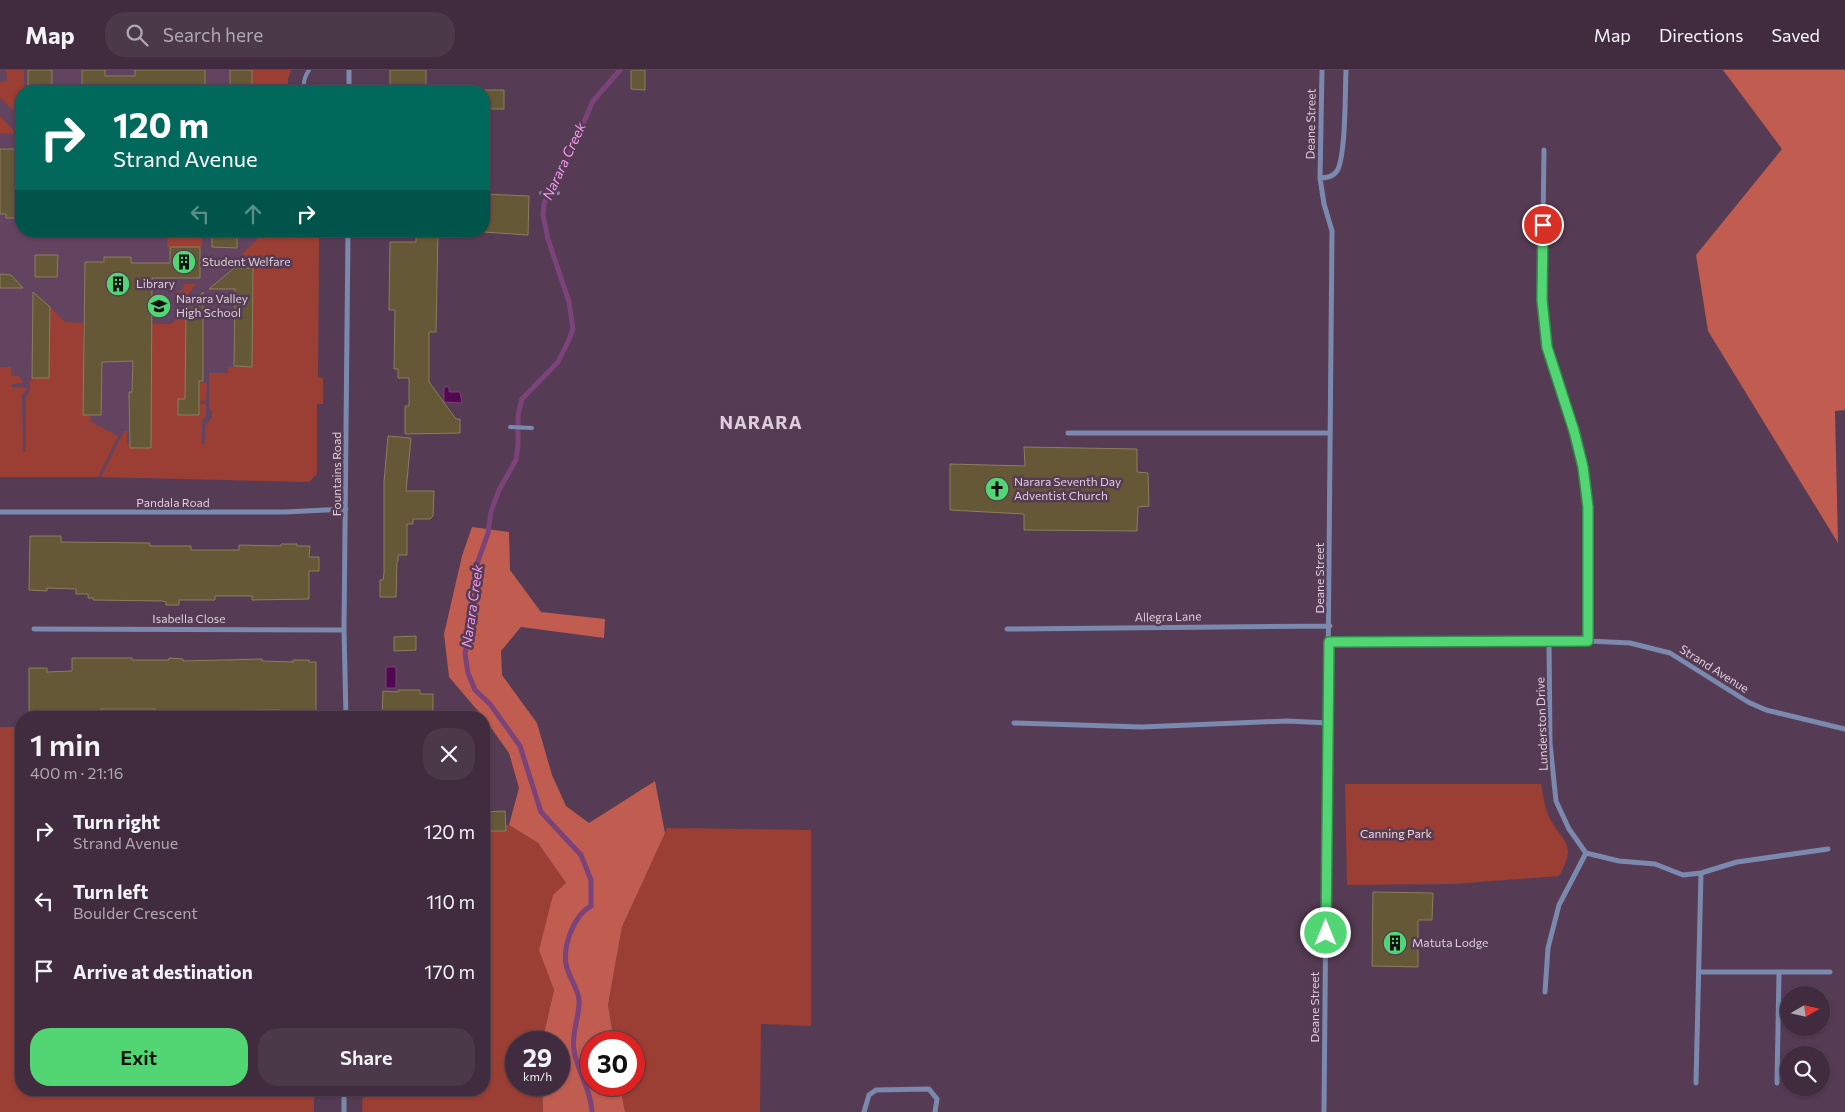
<!DOCTYPE html>
<html lang="en">
<head>
<meta charset="utf-8">
<style>
  :root { --surface:#402c3e; --page:#4b3849; --text:#f1f3f6; --muted:#aea7b0; --line:#594858; --accent:#52d673 }
  body { margin:0; font-family:Commissioner,sans-serif; background:var(--page); color:var(--text); height:100vh; display:flex; flex-direction:column; font-size:19px; white-space:nowrap }
  * { box-sizing:border-box; margin:0 }
  p { font-size:16px; color:var(--muted) }
  .icon { flex:none; width:28px; height:28px; fill:none; stroke:currentColor; stroke-width:2; stroke-linecap:round; stroke-linejoin:round }
  .map { position:relative; flex:1; overflow:hidden }
  .side { position:absolute; left:15px; top:641px; width:475px; height:385px; display:flex; flex-direction:column; background:var(--surface); border-radius:20px; box-shadow:0 1px 4px #0004,0 0 0 1px var(--line) }
  .side>* { flex:none }
  .guide { position:absolute; left:15px; top:15px; width:475px; height:152px; border-radius:20px; box-shadow:0 1px 4px #0004,0 0 0 1px var(--line); background:#00695c; color:#fff; overflow:hidden }
  .needle { width:32px; rotate:81deg }
  .controls { position:absolute; left:1780px; top:916px; display:grid; gap:10px }
  .controls a { display:grid; place-items:center; width:50px; height:50px; border-radius:50%; background:var(--surface); box-shadow:0 1px 4px #0004,0 0 0 1px var(--line); font-size:25px }
  .speed { position:absolute; left:505px; top:961px; display:flex; gap:10px; font-size:25px; font-weight:700; text-align:center }
  .speed>* { display:grid; place-content:center; width:65px; height:65px; border-radius:50%; background:var(--surface); box-shadow:0 1px 4px #0004,0 0 0 1px var(--line); line-height:1 }
  .speed small { font-size:12px; font-weight:400 }
  .speed .limit { border:8px solid #d22; background:#fff; color:#111 }
  .pin { position:absolute; display:grid; place-items:center; width:42px; height:42px; color:#fff; margin:-21px; border:2px solid #fff; border-radius:50%; box-shadow:0 1px 5px #0007 }
  .me { position:absolute; width:55px; margin:-28px; rotate:0deg; stroke-linejoin:round; filter:drop-shadow(0 0 4px #0008) }
  .turn { display:flex; align-items:center; gap:18px; height:105px; padding:0 15px; font-size:22px }
  .turn .icon { width:65px; height:65px; stroke-width:2.5 }
  .turn b { display:block; font-size:35px; line-height:42px }
  .lanes { display:flex; align-items:center; height:48px; padding:0 15px; background:#0003; justify-content:center; gap:25px; direction:ltr }
  .lanes .off { opacity:.35 }
  .round { display:grid; place-items:center; flex:none; width:52px; height:52px; border-radius:20px; background:var(--page) }
  .head { display:flex; align-items:center; justify-content:space-between; height:85px; padding:0 15px }
  h1 { font-size:30px; font-weight:600; line-height:38px }
  .button { display:flex; gap:10px; margin-top:auto; padding:10px 15px }
  .button a { flex:1; height:58px; border-radius:20px; background:var(--accent); color:#111; font-size:20px; font-weight:600; line-height:58px; text-align:center }
  .button a+a { background:var(--page); color:var(--text) }
  ul { padding:0; list-style:none }
  li { display:flex; align-items:center; gap:15px; height:70px; padding:0 15px }
  li div { flex:1 }
  li b { display:block; font-size:19px }
  li em { font-style:normal }
  header { display:flex; align-items:center; gap:30px; box-sizing:border-box; height:70px; padding:0 25px; background:var(--surface); border-bottom:1px solid var(--line) }
  header strong { font-size:24px }
  nav { display:flex; gap:28px; margin-inline-start:auto; font-size:18px }
  .search { width:350px; height:45px; background:var(--page); display:flex; align-items:center; gap:12px; box-sizing:border-box; padding:0 18px; border-radius:20px; color:var(--muted); font-size:19px }
  .map>svg:first-child { display:block }
  .built { fill:#624360 }
  .green { fill:#9b3e34 }
  .forest { fill:#c05c50 }
  .water { fill:#510850; stroke:#7b437a }
  .lines { fill:none; stroke-linecap:round; stroke-linejoin:round }
  .stream { stroke:#7b437a; stroke-width:5 }
  .building { fill:#655836; stroke:#8c7e5b }
  .lane { stroke:#7b89af; stroke-width:4 }
  .street { stroke:#7b89af; stroke-width:5 }
  .route-casing { stroke:#358b4b; stroke-width:12 }
  .route { stroke:#52d673; stroke-width:9 }
  .labels { text-anchor:middle; stroke-width:5; stroke-linejoin:round; paint-order:stroke }
  .street-label { font-size:12px; fill:#decedc; stroke:#553b53 }
  .poi-label { font-size:12px; fill:#decedc; stroke:#553b53; text-anchor:start }
  .park-label { font-size:12px; fill:#f3d7d2; stroke:#553b53 }
  .water-label { font-size:14px; font-style:italic; fill:#f999f4; stroke:#553b53 }
  .district-label { font-size:18px; font-weight:bold; letter-spacing:1px; fill:#decedc; stroke:#553b53 }
</style>
</head>
<body>
<header>
<strong>Map</strong>
<div class="search"><svg class="icon" aria-label="search" viewBox="0 0 24 24"><circle cx="10" cy="10" r="6"/><path d="M15 15l6 6"/></svg>Search here</div>
<nav><a>Map</a><a>Directions</a><a>Saved</a></nav>
</header>
<div class="map">
<svg width="1845" height="1042" viewBox="0 0 1845 1042">
  <rect width="100%" height="100%" fill="#553b53"/>
  <!-- built -->
  <path class="built" d="M 0,0 L 291,0 L 288,9 L 288,21 L 21,21 L 21,161 L 319,161 L 318,307 L 323,308 L 323,334 L 317,334 L 317,404 L 309,412 L 101,407 L 0,407 Z"/>
  <!-- green -->
  <path class="green" d="M 6,0 L 24,0 L 24,21 L 21,21 L 20,47 L 0,28 L 0,12 L 7,11 Z
    M 252,0 L 291,0 L 288,9 L 288,21 L 252,21 Z
    M 0,46 L 17,64 L 0,63 Z
    M 168,161 L 202,161 L 202,177 L 167,177 Z
    M 266,161 L 315,161 L 319,165 L 318,307 L 323,308 L 323,334 L 317,334 L 317,404 L 309,412 L 101,407 L 124,361 L 127,361 L 127,373 L 130,373 L 130,378 L 151,378 L 151,350 L 129,350 L 132,344 L 152,254 L 171,254 L 186,239 L 185,312 L 207,313 L 206,331 L 178,329 L 178,345 L 199,345 L 199,334 L 206,334 L 206,347 L 202,350 L 202,374 L 205,374 L 205,356 L 212,347 L 212,341 L 209,338 L 209,303 L 228,303 L 228,297 L 252,297 L 253,198 L 246,193 L 242,184 Z
    M 184,214 L 196,214 L 185,228 L 182,228 L 176,223 L 178,221 L 183,221 Z
    M 50,237 L 65,252 L 83,253 L 83,345 L 90,345 L 91,352 L 118,366 L 98,407 L 0,407 L 0,297 L 11,297 L 12,306 L 19,306 L 23,313 L 27,313 L 12,314 L 12,317 L 27,318 L 22,326 L 23,381 L 26,382 L 26,327 L 30,320 L 30,310 L 32,308 L 49,308 Z
    M 0,657 L 21,657 L 21,1020 L 314,1020 L 314,1042 L 0,1042 Z
    M 1345,714 L 1541,714 C 1543,723 1544,733 1547,742 C 1559,772 1580,770 1559,806 L 1453,814 L 1347,815 Z
    M 484,755 L 509,755 L 538,773 L 566,813 L 540,880 L 554,920 L 542,972 L 516,972 L 516,1015 L 542,1015 L 543,1042 L 362,1042 L 363,1020 L 484,1020 Z
    M 667,758 L 811,760 L 811,956 L 761,954 L 760,1042 L 625,1042 L 620,1015 L 634,1015 L 634,972 L 614,972 L 608,935 L 622,857 Z"/>
  <!-- forest -->
  <path class="forest" d="M 1723,0 L 1845,0 L 1845,340 L 1835,341 L 1838,473 L 1708,261 L 1696,185 L 1782,79 Z
    M 472,457 L 509,462 L 510,500 L 541,542 L 605,549 L 604,568 L 521,557 L 501,581 L 502,605 L 537,653 L 552,705 L 566,736 L 589,753 L 655,711 L 665,763 L 622,857 L 608,935 L 614,972 L 591,972 L 591,1015 L 620,1015 L 625,1042 L 543,1042 L 542,1015 L 559,1015 L 559,972 L 542,972 L 554,920 L 539,880 L 553,825 L 566,813 L 538,773 L 509,755 L 519,718 L 509,683 L 484,648 L 449,607 L 444,564 L 462,486 Z"/>
  <!-- water -->
  <path class="water" d="M 444,317 L 449,317 L 449,322 L 460,322 L 462,333 L 444,332 Z
    M 386,597 L 396,597 L 396,618 L 386,618 Z"/>
  <g class="lines">
    <!-- stream -->
    <path class="stream" d="M 592,1042 C 591,1019 577,1001 574,980 C 571,963 580,946 579,930 C 578,918 568,906 566,894 C 563,875 574,845 591,836 L 591,810 L 581,785 L 541,742 L 520,676 L 490,634 L 475,620 L 468,603 L 465,584 L 476,524 L 476,497 L 488,463 L 491,442 L 499,420 L 516,390 L 518,375 L 518,345 L 522,329 L 558,292 L 568,272 L 573,259 L 569,232 L 548,169 L 543,145 L 544,134 L 551,116 L 570,84 L 593,31 L 620,0"/>
  </g>
  <!-- building -->
  <path class="building" d="M 28,0 L 52,0 L 52,21 L 28,21 Z
    M 82,0 L 105,0 L 105,6 L 135,6 L 135,0 L 205,0 L 205,21 L 82,21 Z
    M 230,0 L 252,0 L 252,21 L 230,21 Z
    M 390,0 L 426,0 L 426,21 L 390,21 Z
    M 631,0 L 645,0 L 645,20 L 631,19 Z
    M 484,20 L 504,20 L 504,39 L 484,39 Z
    M 0,79 L 19,79 L 19,148 L 6,148 L 6,144 L 0,144 Z
    M 484,124 L 529,126 L 528,165 L 484,162 Z
    M 212,161 L 237,161 L 237,178 L 212,177 Z
    M 416,161 L 438,161 L 436,262 L 429,262 L 429,312 L 456,349 L 460,349 L 460,363 L 405,364 L 405,336 L 409,336 L 409,308 L 398,308 L 398,299 L 394,299 L 395,240 L 389,240 L 390,172 L 416,172 Z
    M 170,177 L 200,177 L 200,208 L 152,208 L 151,378 L 130,378 L 129,322 L 132,322 L 133,291 L 102,292 L 101,345 L 83,345 L 85,192 L 104,192 L 104,187 L 131,187 L 131,193 L 170,193 Z
    M 35,185 L 58,185 L 57,207 L 35,207 Z
    M 234,198 L 253,198 L 252,297 L 234,296 L 235,219 L 209,219 Z
    M 0,204 L 11,205 L 23,218 L 0,218 Z
    M 33,222 L 50,237 L 49,308 L 32,308 Z
    M 203,222 L 203,311 L 199,311 L 199,345 L 178,345 L 178,329 L 185,329 L 186,239 Z
    M 388,366 L 411,368 L 406,421 L 434,421 L 433,446 L 430,449 L 413,449 L 413,454 L 407,454 L 407,485 L 398,485 L 398,491 L 397,491 L 396,527 L 380,527 L 380,510 L 383,510 L 384,503 L 384,412 Z
    M 1024,377 L 1137,379 L 1137,402 L 1148,403 L 1149,436 L 1138,437 L 1137,461 L 1024,460 L 1024,444 L 950,440 L 950,394 L 1025,396 Z
    M 30,466 L 61,466 L 61,472 L 150,473 L 150,476 L 191,476 L 191,480 L 239,480 L 239,475 L 281,476 L 281,474 L 297,474 L 297,476 L 310,476 L 309,487 L 319,487 L 319,501 L 309,501 L 309,529 L 252,530 L 252,526 L 215,526 L 215,530 L 179,530 L 179,535 L 166,535 L 166,532 L 162,531 L 93,530 L 93,528 L 88,528 L 88,524 L 76,524 L 76,519 L 47,518 L 47,521 L 29,520 Z
    M 416,566 L 416,580 L 394,581 L 394,567 Z
    M 72,588 L 132,588 L 132,590 L 169,590 L 169,588 L 183,589 L 183,591 L 262,589 L 262,591 L 293,592 L 293,590 L 309,590 L 309,592 L 316,592 L 316,647 L 279,646 L 280,640 L 183,641 L 183,648 L 155,648 L 155,639 L 101,639 L 101,644 L 61,644 L 61,647 L 39,646 L 39,643 L 29,643 L 29,598 L 47,598 L 47,602 L 72,601 Z
    M 398,620 L 420,620 L 420,624 L 433,624 L 433,648 L 382,648 L 383,621 L 398,622 Z
    M 505,741 L 506,761 L 484,761 L 484,742 Z
    M 1373,822 L 1433,823 L 1432,850 L 1418,850 L 1418,897 L 1372,896 Z"/>
  <g class="lines">
    <!-- lane -->
    <path class="lane" d="M 304,21 C 303,13 304,7 309,0
      M 541,123 L 558,123
      M 510,357 L 532,358"/>
    <!-- street -->
    <path class="street" d="M 1322,0 L 1320,108 L 1324,134 L 1332,161 L 1324,1042
      M 349,21 L 349,0
      M 1544,80 L 1542,230 L 1547,277 L 1574,361 L 1583,397 L 1588,437 L 1588,571
      M 1320,108 C 1327,108 1333,107 1337,101 C 1346,86 1345,21 1346,0
      M 1068,363 L 1330,363
      M 0,442 L 285,442 L 346,439
      M 34,559 L 344,560
      M 1007,559 L 1330,556
      M 1549,571 L 1550,673 L 1556,731 L 1569,759 L 1586,783 L 1619,791 L 1655,794 L 1683,805 L 1701,803 L 1737,792 L 1828,779
      M 1329,572 L 1588,571 L 1630,573 L 1670,583 L 1748,632 L 1766,640 L 1845,659
      M 346,648 L 344,560 L 348,161
      M 1014,653 L 1142,657 L 1287,651 L 1328,653
      M 1699,902 L 1830,902
      M 1545,922 L 1548,878 L 1559,835 L 1586,783
      M 1696,1013 L 1701,803
      M 1777,1013 L 1779,903
      M 344,1042 L 344,1020
      M 864,1042 L 869,1025 L 876,1020 L 929,1019 L 937,1029 L 935,1042"/>
  </g>
  <g class="lines">
    <!-- route casing -->
    <g class="route-casing">
      <path id="route" d="M 1326,863 L 1329,572 L 1588,571 L 1588,437 L 1583,397 L 1574,361 L 1547,277 L 1542,230 L 1543,155"/>
    </g>
    <!-- route -->
    <use href="#route" class="route"/>
  </g>
  <!-- icons -->
  <defs>
    <g id="building-disc" transform="scale(1.25)"><circle r="9.5" fill="#52d673" stroke="#553b53"/><path d="M-4-6H4V6H1V3H-1V6H-4ZM-2.5-4.3h1.7v1.8h-1.7ZM.8-4.3h1.7v1.8H.8ZM-2.5-1h1.7V.8h-1.7ZM.8-1h1.7V.8H.8Z" fill="#111"/></g>
    <g id="school-disc" transform="scale(1.25)"><circle r="9.5" fill="#52d673" stroke="#553b53"/><path d="M0-5L7-2L0 1L-7-2ZM-4 1L0 2.5L4 1V4Q0 6-4 4Z" fill="#111"/></g>
    <g id="church-disc" transform="scale(1.25)"><circle r="9.5" fill="#52d673" stroke="#553b53"/><path d="M-1.2-6h2.4v3.5h3.3v2.4h-3.3V6h-2.4V-.1h-3.3v-2.4h3.3Z" fill="#111"/></g>
  </defs>
  <g fill-rule="evenodd">
    <use href="#building-disc" x="184" y="192"/>
    <use href="#building-disc" x="118" y="214"/>
    <use href="#school-disc" x="159" y="236"/>
    <use href="#church-disc" x="997" y="419"/>
    <use href="#building-disc" x="1395" y="873"/>
  </g>
  <g class="labels">
    <!-- street labels -->
    <g class="street-label">
      <text transform="translate(1311 54) rotate(-89)" y="4">Deane Street</text>
      <text transform="translate(337 404) rotate(-90)" y="4">Fountains Road</text>
      <text x="173" y="437">Pandala Road</text>
      <text transform="translate(1320 508) rotate(-90)" y="4">Deane Street</text>
      <text transform="translate(1168 547) rotate(-1)" y="4">Allegra Lane</text>
      <text x="189" y="553">Isabella Close</text>
      <text transform="translate(1714 599) rotate(32)" y="4">Strand Avenue</text>
      <text transform="translate(1542 654) rotate(-92)" y="4">Lunderston Drive</text>
      <text transform="translate(1315 937) rotate(-90)" y="4">Deane Street</text>
    </g>
    <!-- poi labels -->
    <g class="poi-label">
      <text x="202" y="196">Student Welfare</text>
      <text x="136" y="218">Library</text>
      <text x="176" y="233">Narara Valley<tspan x="176" dy="14">High School</tspan></text>
      <text x="1014" y="416">Narara Seventh Day<tspan x="1014" dy="14">Adventist Church</tspan></text>
      <text x="1412" y="877">Matuta Lodge</text>
    </g>
    <!-- park labels -->
    <g class="park-label">
      <text x="1396" y="768">Canning Park</text>
    </g>
    <!-- water labels -->
    <g class="water-label">
      <text transform="translate(564 91) rotate(-65)" y="5">Narara Creek</text>
      <text transform="translate(472 536) rotate(-82)" y="5">Narara Creek</text>
    </g>
    <!-- district labels -->
    <g class="district-label">
      <text x="761" y="359">NARARA</text>
    </g>
  </g>
</svg>
<div class="controls">
<a><svg class="needle" viewBox="-14 -14 28 28"><path d="M0-13l5 13h-10z" fill="#e53935"/><path d="M0 13l5-13h-10z" fill="#aea7b0"/></svg></a>
<a><svg class="icon" aria-label="search" viewBox="0 0 24 24"><circle cx="10" cy="10" r="6"/><path d="M15 15l6 6"/></svg></a>
</div>
<div class="speed"><div>29<small>km/h</small></div><div class="limit">30</div></div>
<div class="pin" style="left:1543px;top:155px;background:#d93025"><svg class="icon" aria-label="arrive" viewBox="0 0 24 24"><path d="M6 21V4h12l-3 4 3 4H6"/></svg></div>
<svg class="me" style="left:1326px;top:863px" viewBox="-20 -20 40 40"><circle r="17" fill="#52d673" stroke="#fff" stroke-width="3"/><path d="M0-11L8 9 0 5-8 9z" fill="#fff"/></svg>
<div class="guide">
<div class="turn"><svg class="icon" aria-label="right" viewBox="0 0 24 24"><path d="M7 20v-9h11M14 6l5 5-5 5"/></svg><div><b>120 m</b>Strand Avenue</div></div>
<div class="lanes"><svg class="icon off" aria-label="left" viewBox="0 0 24 24"><path d="M17 20v-9H6M10 6l-5 5 5 5"/></svg><svg class="icon off" aria-label="ahead" viewBox="0 0 24 24"><path d="M12 20V5M6 11l6-6 6 6"/></svg><svg class="icon" aria-label="right" viewBox="0 0 24 24"><path d="M7 20v-9h11M14 6l5 5-5 5"/></svg></div>
</div>
<section class="side">
<div class="head"><div><h1>1 min</h1><p>400 m · 21:16</p></div><a class="round"><svg class="icon" aria-label="close" viewBox="0 0 24 24"><path d="M6 6l12 12M18 6L6 18"/></svg></a></div>
<ul>
<li><svg class="icon" aria-label="right" viewBox="0 0 24 24"><path d="M7 20v-9h11M14 6l5 5-5 5"/></svg><div><b>Turn right</b><p>Strand Avenue</p></div><em>120 m</em></li>
<li><svg class="icon" aria-label="left" viewBox="0 0 24 24"><path d="M17 20v-9H6M10 6l-5 5 5 5"/></svg><div><b>Turn left</b><p>Boulder Crescent</p></div><em>110 m</em></li>
<li><svg class="icon" aria-label="arrive" viewBox="0 0 24 24"><path d="M6 21V4h12l-3 4 3 4H6"/></svg><div><b>Arrive at destination</b></div><em>170 m</em></li>
</ul>
<div class="button"><a>Exit</a><a>Share</a></div>
</section>
</div>
</body>
</html>
